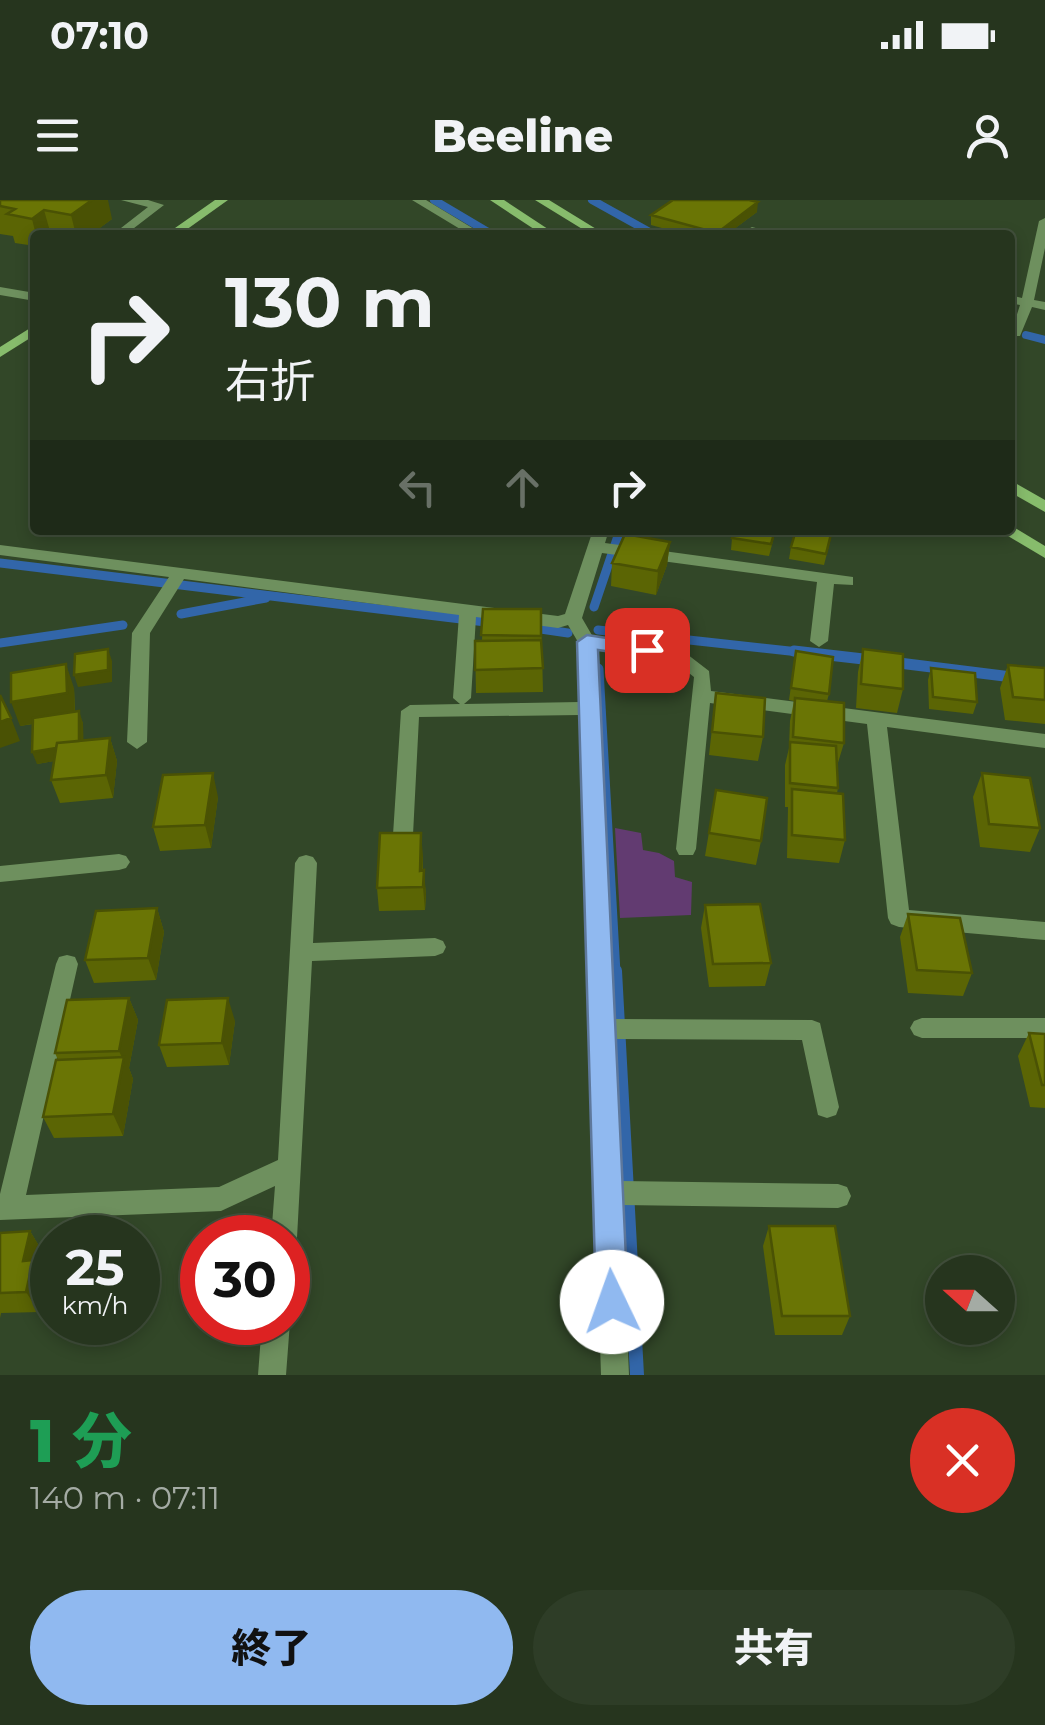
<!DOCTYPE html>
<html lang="ja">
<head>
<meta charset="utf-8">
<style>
  :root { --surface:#26351e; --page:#2e3d27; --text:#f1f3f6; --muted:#a4aba4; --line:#42503c; --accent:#90b9f0 }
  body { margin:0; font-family:Montserrat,"Noto Sans JP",sans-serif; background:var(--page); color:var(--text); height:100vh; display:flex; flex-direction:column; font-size:38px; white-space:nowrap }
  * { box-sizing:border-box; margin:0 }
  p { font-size:32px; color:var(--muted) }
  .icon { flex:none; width:55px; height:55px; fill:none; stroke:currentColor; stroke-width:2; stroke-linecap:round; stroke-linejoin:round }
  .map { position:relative; height:1175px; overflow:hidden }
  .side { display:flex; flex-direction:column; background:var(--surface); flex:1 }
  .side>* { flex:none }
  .guide { position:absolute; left:30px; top:30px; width:985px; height:305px; border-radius:10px; box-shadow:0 5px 15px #0003,0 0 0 2px var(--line); background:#26351e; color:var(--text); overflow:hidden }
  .needle { width:65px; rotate:291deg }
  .fabs { position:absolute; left:925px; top:1055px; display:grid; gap:20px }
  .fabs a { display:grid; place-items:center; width:90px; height:90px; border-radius:50%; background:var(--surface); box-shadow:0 5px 15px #0003,0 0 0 2px var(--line); font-size:50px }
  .speed { position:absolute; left:30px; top:1015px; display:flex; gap:20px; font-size:50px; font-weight:700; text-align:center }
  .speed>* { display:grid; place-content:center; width:130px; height:130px; border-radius:50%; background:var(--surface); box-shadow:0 5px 15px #0003,0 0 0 2px var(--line); line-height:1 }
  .speed small { font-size:25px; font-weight:400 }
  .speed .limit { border:15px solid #d22; background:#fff; color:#111 }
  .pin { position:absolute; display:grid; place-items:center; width:85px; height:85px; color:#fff; margin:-42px; border-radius:20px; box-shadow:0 5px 15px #0006 }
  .me { position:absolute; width:110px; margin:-55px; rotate:357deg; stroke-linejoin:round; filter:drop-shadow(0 0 8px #0008) }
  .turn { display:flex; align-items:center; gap:35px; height:210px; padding:0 30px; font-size:45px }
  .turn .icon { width:130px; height:130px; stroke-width:2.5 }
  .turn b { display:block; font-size:70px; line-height:85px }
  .lanes { display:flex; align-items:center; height:95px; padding:0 30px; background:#0003; justify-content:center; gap:50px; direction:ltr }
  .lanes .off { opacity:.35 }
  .round { display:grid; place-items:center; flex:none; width:105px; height:105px; border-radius:52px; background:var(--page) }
  .head { display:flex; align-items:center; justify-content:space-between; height:170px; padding:0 30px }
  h1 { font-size:60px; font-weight:800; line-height:75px; color:#1e9e55 }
  .button { display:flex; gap:20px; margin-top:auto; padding:20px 30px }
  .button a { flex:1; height:115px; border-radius:60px; background:var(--accent); color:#111; font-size:40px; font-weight:800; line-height:115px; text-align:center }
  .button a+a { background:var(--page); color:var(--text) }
  .status { display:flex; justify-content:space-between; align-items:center; height:70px; padding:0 50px; background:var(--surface); direction:ltr }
  .status svg { height:28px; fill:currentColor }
  header { display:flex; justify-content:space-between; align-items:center; height:130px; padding:0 30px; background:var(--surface); font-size:45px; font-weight:800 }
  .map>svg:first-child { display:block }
  .green { fill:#623b71 }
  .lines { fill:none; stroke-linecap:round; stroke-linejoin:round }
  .stream-far3 { stroke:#3266a9; stroke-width:8 }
  .stream-far2 { stroke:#3266a9; stroke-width:9 }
  .stream-far1 { stroke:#3266a9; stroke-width:11 }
  .stream { stroke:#3266a9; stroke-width:14 }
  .lane { fill:#6e905e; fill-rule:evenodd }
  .street { fill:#6e905e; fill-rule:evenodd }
  .secondary { fill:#87bc6c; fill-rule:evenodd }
  .wall { fill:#5b6504 }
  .shaded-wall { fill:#4a5204 }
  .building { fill:#6a7505; stroke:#4a5204; stroke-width:2.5 }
  .route { fill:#90b9f0; stroke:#5e789c; stroke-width:2.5 }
</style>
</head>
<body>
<div class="status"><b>07:10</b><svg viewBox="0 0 49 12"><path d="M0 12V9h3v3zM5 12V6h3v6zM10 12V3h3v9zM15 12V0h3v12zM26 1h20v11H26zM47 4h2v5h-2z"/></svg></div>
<header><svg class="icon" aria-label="menu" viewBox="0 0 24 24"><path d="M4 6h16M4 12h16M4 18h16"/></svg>Beeline<svg class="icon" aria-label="person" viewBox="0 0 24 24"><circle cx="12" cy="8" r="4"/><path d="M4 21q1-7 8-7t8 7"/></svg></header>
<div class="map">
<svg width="1045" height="1175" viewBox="0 0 1045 1175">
  <rect width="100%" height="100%" fill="#324728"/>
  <!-- green -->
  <path class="green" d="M 615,628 L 641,633 L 643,650 L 659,653 L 674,661 L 675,677 L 692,682 L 691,715 L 620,718 Z"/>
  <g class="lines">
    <!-- stream-far3 -->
    <path class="stream-far3" d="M 434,0 L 493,35
      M 592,0 L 655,35
      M 1026,135 L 1045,140"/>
    <!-- stream-far2 -->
    <path class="stream-far2" d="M 0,363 L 494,423
      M 594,407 L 620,330
      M 181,414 L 266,398
      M 527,427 L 568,433
      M 598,430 L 817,454
      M 0,443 L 123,425"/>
    <!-- stream-far1 -->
    <path class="stream-far1" d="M 794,451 L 872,460
      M 891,462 L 1045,481
      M 598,469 L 615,773"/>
    <!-- stream -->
    <path class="stream" d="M 615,771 L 637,1175"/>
    <!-- lane -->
    <path class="lane" d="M 121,0 L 148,0 L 164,5 L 125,35 L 112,35 L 148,7 Z
      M 0,87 L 35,93 L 35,101 L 0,95 Z"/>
    <!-- street -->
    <path class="street" d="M 412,0 L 426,0 L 484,35 L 470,35 Z
      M 1045,18 L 1045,48 L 1034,100 L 1045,102 L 1045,110 L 1032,107 L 1020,136 L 1010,136 L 1020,105 L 1010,103 L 1010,95 L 1022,98 L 1039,21 Z
      M 752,27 L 770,32 L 772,35 L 738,35 Z
      M 593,330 L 609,330 L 605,343 L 853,377 L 853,385 L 834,384 L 828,441 L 819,447 L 810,441 L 817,382 L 602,353 L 582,418 L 593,437 L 683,451 L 709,471 L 711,491 L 1045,534 L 1045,548 L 887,527 L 909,710 L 1045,722 L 1045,740 L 899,727 L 891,724 L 888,718 L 867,524 L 710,503 L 696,649 L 693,655 L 679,655 L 676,649 L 694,477 L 672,460 L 596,449 L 613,819 L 812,820 L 820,823 L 839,907 L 836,915 L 827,918 L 818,915 L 802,840 L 614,839 L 621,981 L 838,984 L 847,987 L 851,996 L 847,1005 L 838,1008 L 622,1005 L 629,1175 L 601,1175 L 580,515 L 419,517 L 413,635 L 410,640 L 396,640 L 393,635 L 401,511 L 410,505 L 460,504 L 453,498 L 459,415 L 184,379 L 150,433 L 147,542 L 137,549 L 127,542 L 132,433 L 169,377 L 0,355 L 0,345 L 558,416 L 565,414 ZM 476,417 L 558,428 L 568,425 L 578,442 L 580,502 L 464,504 L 471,498 Z
      M 119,654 L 126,656 L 130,662 L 126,668 L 119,670 L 0,682 L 0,666 Z
      M 306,655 L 313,657 L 317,663 L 313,743 L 435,738 L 443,741 L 446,747 L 443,753 L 435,756 L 312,761 L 297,1038 L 293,1047 L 288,1049 L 288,1038 L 271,1038 L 275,986 L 221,1011 L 0,1020 L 0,994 L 56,764 L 59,757 L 67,755 L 75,757 L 78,764 L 26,995 L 219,987 L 278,960 L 295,663 L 299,657 Z
      M 922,818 L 1045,818 L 1045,838 L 922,838 L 914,835 L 910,828 L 914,821 Z
      M 288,1116 L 290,1122 L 286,1175 L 258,1175 L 262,1122 L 288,1122 Z"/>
    <!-- secondary -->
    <path class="secondary" d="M 215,0 L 228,0 L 179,35 L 165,35 Z
      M 490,0 L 504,0 L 557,35 L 543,35 Z
      M 535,0 L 549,0 L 606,35 L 592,35 Z
      M 35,125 L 35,135 L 0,157 L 0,147 Z
      M 1010,280 L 1045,300 L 1045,312 L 1010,292 Z
      M 1010,325 L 1045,346 L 1045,358 L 1003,333 L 1001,330 L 1010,330 Z"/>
  </g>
  <!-- wall -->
  <path class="wall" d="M 0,0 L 112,19 L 90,35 L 35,35 L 35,46 L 15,43 L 13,36 L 0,34 Z
    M 757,12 L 726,35 L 687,35 L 651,25 L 651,15 Z
    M 776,330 L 769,356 L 731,350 L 732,338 Z
    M 833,330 L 824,365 L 789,359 L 791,347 Z
    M 670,342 L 667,365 L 656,395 L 611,386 L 612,363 Z
    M 483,409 L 541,409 L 543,492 L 476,493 L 475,441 L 482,441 Z
    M 863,449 L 903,489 L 897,513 L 856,508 L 858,472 Z
    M 796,451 L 829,494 L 827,501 L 844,543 L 837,566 L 838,588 L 837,593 L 845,640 L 839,663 L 787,658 L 788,607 L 785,607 L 785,565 L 789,548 L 790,521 L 794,501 L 789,500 Z
    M 1008,465 L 1045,468 L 1045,524 L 1005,520 L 1000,488 Z
    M 931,468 L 977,502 L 973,514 L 929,509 L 928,480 Z
    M 74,488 L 75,511 L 83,523 L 83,540 L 110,538 L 117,561 L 113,598 L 60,603 L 51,580 L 54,561 L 37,564 L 33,524 L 20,526 Z
    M 716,493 L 763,537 L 758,561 L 709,555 Z
    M 982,573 L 1040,628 L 1030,652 L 980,647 L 973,597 Z
    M 716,590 L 761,641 L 756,665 L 705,656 Z
    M 218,597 L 211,648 L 160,651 L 153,627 Z
    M 423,656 L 423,670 L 426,694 L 425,710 L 379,711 L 377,688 Z
    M 705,705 L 771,763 L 765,786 L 709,787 L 701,728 Z
    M 157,708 L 164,732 L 156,780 L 94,783 L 85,760 Z
    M 908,714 L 972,773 L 963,796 L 908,793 L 900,737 Z
    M 129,798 L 138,820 L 129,868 L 133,879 L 123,936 L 54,938 L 43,917 L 58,860 L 55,853 Z
    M 235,821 L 229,865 L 167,867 L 159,845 Z
    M 1029,833 L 1045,834 L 1045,908 L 1030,907 L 1018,856 Z
    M 769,1026 L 850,1116 L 842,1135 L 775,1135 L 763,1046 Z
    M 30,1031 L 42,1051 L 38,1069 L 45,1080 L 39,1112 L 1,1113 L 0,1118 L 0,1033 Z"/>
  <!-- shaded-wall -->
  <path class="shaded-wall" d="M 92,0 L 108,0 L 112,19 L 90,35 L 76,35 L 71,15 Z
    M 758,2 L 757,12 L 726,35 L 717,35 L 717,33 Z
    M 44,10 L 51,35 L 36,35 L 32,19 Z
    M 670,342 L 667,365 L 656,395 L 658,371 Z
    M 108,449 L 112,461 L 112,482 L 78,487 L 74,475 Z
    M 66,464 L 74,488 L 75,516 L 20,526 L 11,502 Z
    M 79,511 L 83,523 L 84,556 L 37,564 L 32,552 Z
    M 11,518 L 20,541 L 0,548 L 0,522 Z
    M 110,538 L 117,561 L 113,598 L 106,575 Z
    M 213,573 L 218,597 L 211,648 L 205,625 Z
    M 421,633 L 423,656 L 422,687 L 420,671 Z
    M 424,670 L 426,694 L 425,710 L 423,687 Z
    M 157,708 L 164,732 L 156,780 L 148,758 Z
    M 129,798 L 138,820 L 129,868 L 133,879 L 123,936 L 113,914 L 124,862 L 119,851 Z
    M 228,798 L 235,821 L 229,865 L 222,843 Z
    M 30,1031 L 42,1051 L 38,1069 L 45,1080 L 39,1112 L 26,1092 L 23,1061 Z"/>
  <!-- building -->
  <path class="building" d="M 0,0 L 92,0 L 71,15 L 44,10 L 32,19 L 7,14 L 15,9 L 0,6 Z
    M 673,0 L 749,0 L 758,2 L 717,33 L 651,15 Z
    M 735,330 L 775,330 L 771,344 L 732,338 Z
    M 796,330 L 832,330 L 826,354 L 791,347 Z
    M 625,334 L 670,342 L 658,371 L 612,363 Z
    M 483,409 L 541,409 L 541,436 L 481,435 Z
    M 541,440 L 543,468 L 475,470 L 475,441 Z
    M 108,449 L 108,470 L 74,475 L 75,454 Z
    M 863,449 L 903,454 L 903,489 L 861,484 Z
    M 796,451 L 833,457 L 829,494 L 791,488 Z
    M 66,464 L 67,493 L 11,502 L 11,473 Z
    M 1008,465 L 1045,468 L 1045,500 L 1013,497 Z
    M 931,468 L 975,473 L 977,502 L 933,497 Z
    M 716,493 L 765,498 L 763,537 L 712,532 Z
    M 0,495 L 11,518 L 0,522 Z
    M 795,498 L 844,503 L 844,543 L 793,537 Z
    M 79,511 L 79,541 L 57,543 L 56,548 L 32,552 L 33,518 Z
    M 110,538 L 106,575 L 51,580 L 57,543 Z
    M 790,542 L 836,546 L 838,588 L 790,583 Z
    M 213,573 L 205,625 L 153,627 L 163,575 Z
    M 982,573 L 1030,578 L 1040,628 L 989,624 Z
    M 792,589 L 843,594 L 845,640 L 792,635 Z
    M 716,590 L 767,598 L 761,641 L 709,633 Z
    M 380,633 L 421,633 L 420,671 L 424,670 L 423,687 L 377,688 Z
    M 760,704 L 771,763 L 713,764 L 705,705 Z
    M 157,708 L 148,758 L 85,760 L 96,711 Z
    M 908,714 L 960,718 L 972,773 L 917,770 Z
    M 129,798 L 119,851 L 55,853 L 67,800 Z
    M 228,798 L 222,843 L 159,845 L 167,800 Z
    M 1029,833 L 1045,834 L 1045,885 L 1042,885 Z
    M 124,857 L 113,914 L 43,917 L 56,860 Z
    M 769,1026 L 835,1026 L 850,1116 L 782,1116 Z
    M 30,1031 L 23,1061 L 33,1060 L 26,1092 L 0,1093 L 0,1033 Z"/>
  <!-- route -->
  <path class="route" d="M 587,435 L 647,444 L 657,450 L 647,457 L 598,450 L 628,1102 L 623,1113 L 612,1118 L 601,1113 L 596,1102 L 577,442 Z"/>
</svg>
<div class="fabs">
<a><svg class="needle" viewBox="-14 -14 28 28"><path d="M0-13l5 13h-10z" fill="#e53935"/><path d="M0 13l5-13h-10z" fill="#a4aba4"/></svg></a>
</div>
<div class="speed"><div>25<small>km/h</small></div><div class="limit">30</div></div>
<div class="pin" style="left:647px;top:450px;background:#d93025"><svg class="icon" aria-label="arrive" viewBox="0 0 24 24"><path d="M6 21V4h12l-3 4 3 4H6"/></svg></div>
<svg class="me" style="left:612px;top:1102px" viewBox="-20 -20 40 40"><circle r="19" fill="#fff"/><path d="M0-13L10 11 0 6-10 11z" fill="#90b9f0"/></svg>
<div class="guide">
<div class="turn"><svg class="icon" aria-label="right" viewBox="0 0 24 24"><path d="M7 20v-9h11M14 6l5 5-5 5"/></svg><div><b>130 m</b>右折</div></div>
<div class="lanes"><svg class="icon off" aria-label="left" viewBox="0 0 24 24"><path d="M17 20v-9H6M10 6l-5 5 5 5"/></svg><svg class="icon off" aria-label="ahead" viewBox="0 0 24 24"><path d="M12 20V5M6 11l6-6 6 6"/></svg><svg class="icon" aria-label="right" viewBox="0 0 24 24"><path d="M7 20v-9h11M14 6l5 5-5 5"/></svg></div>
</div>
</div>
<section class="side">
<div class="head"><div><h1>1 分</h1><p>140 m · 07:11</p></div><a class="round" style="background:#d93025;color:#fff"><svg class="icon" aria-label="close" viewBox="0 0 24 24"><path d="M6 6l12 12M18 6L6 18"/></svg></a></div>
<div class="button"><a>終了</a><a>共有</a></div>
</section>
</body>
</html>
